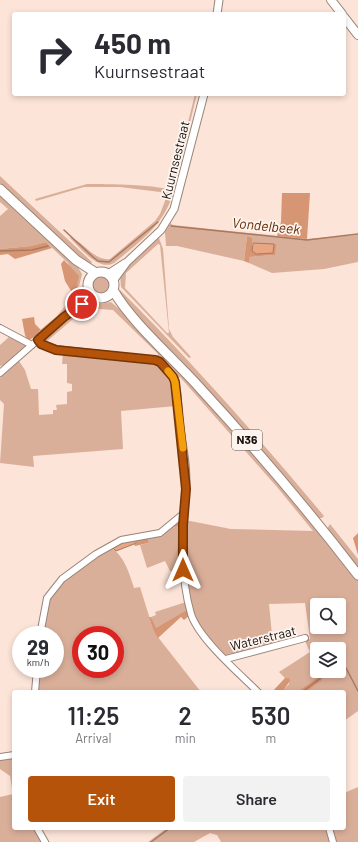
<!DOCTYPE html>
<html lang="en">
<head>
<meta charset="utf-8">
<style>
  :root { --surface:#fff; --page:#f2f2f3; --text:#2b2b33; --muted:#7c7c81; --accent:#b45309 }
  body { margin:0; font-family:Barlow,sans-serif; background:var(--page); color:var(--text); height:100vh; display:flex; flex-direction:column; font-size:15px; white-space:nowrap }
  * { box-sizing:border-box; margin:0 }
  p { font-size:13px; color:var(--muted) }
  .icon { flex:none; width:22px; height:22px; fill:none; stroke:currentColor; stroke-width:2; stroke-linecap:round; stroke-linejoin:round }
  .map { position:relative; flex:1; overflow:hidden }
  .sheet { position:absolute; left:12px; top:690px; width:334px; height:140px; display:flex; flex-direction:column; background:var(--surface); border-radius:4px; box-shadow:0 2px 6px #0003 }
  .sheet>* { flex:none }
  .guide { position:absolute; left:12px; top:12px; width:334px; height:84px; border-radius:4px; box-shadow:0 2px 6px #0003; background:#fff; color:var(--text); overflow:hidden }
  .buttons { position:absolute; left:310px; top:598px; display:grid; gap:8px }
  .buttons a { display:grid; place-items:center; width:36px; height:36px; border-radius:4px; background:var(--surface); box-shadow:0 2px 6px #0003; font-size:20px }
  .speed { position:absolute; left:12px; top:626px; display:flex; gap:8px; font-size:20px; font-weight:700; text-align:center }
  .speed>* { display:grid; place-content:center; width:52px; height:52px; border-radius:50%; background:var(--surface); box-shadow:0 2px 6px #0003; line-height:1 }
  .speed small { font-size:10px; font-weight:400 }
  .speed .limit { border:6px solid #d22; background:#fff; color:#111 }
  .pin { position:absolute; display:grid; place-items:center; width:34px; height:34px; color:#fff; margin:-17px; border:2px solid #fff; border-radius:50%; box-shadow:0 1px 4px #0007 }
  .me { position:absolute; width:44px; margin:-22px; rotate:0deg; stroke-linejoin:round; filter:drop-shadow(0 0 3px #0008) }
  .turn { display:flex; align-items:center; gap:14px; height:84px; padding:0 16px; font-size:18px }
  .turn .icon { width:52px; height:52px; stroke-width:2.5 }
  .turn b { display:block; font-size:28px; line-height:34px }
  .eta { display:flex; justify-content:space-evenly; align-items:center; height:68px; text-align:center }
  .eta b { font-size:24px; font-weight:600; line-height:28px }
  .action { display:flex; gap:8px; margin-top:auto; padding:8px 16px }
  .action a { flex:1; height:46px; border-radius:4px; background:var(--accent); color:#fff; font-size:16px; font-weight:600; line-height:46px; text-align:center }
  .action a+a { background:var(--page); color:var(--text) }
  .map>svg:first-child { display:block }
  .green { fill:#daaf9a; fill-rule:evenodd }
  .forest { fill:#d69573 }
  .water { fill:#e8a683; stroke:#a9795f }
  .lines { fill:none; stroke-linecap:round; stroke-linejoin:round }
  .stream { stroke:#a9795f; stroke-width:1.5 }
  .minor-casing { stroke:#998479; stroke-width:8 }
  .tertiary-casing { stroke:#998479; stroke-width:9 }
  .secondary-casing { stroke:#998479; stroke-width:10 }
  .primary-casing { stroke:#998479; stroke-width:11 }
  .minor { stroke:#fff; stroke-width:6 }
  .tertiary { stroke:#fff; stroke-width:7 }
  .secondary { stroke:#fff; stroke-width:8 }
  .primary { stroke:#fff; stroke-width:9 }
  .route-casing { stroke:#753606; stroke-width:10 }
  .route { stroke:#b45309; stroke-width:7 }
  .slow { stroke:#f59e0b; stroke-width:7 }
  .labels { text-anchor:middle; stroke-width:3.5; stroke-linejoin:round; paint-order:stroke }
  .shield { fill:#fef4ef; stroke:#5c5450; stroke-width:1 }
  .shield-label { font-size:12px; font-weight:bold; fill:#17100c }
  .street-label { font-size:13px; fill:#17100c; stroke:#fef4ef }
  .water-label { font-size:14px; font-style:italic; fill:#672c03; stroke:#fef4ef }
</style>
</head>
<body>
<div class="map">
<svg width="358" height="842" viewBox="0 0 358 842">
  <rect width="100%" height="100%" fill="#fce4d8"/>
  <!-- green -->
  <path class="green" d="M 195,94 L 197,94 L 174,187 L 172,187 Z
    M 0,176 L 92,262 L 89,267 L 13,198 L 10,192 L 0,183 Z
    M 87,184 C 101,184 165,184 173,192 C 165,225 139,242 114,263 C 98,272 79,246 69,237 C 84,241 93,261 110,259 L 155,221 L 160,214 L 168,193 L 120,187 L 84,187 L 36,201 L 35,199 Z
    M 0,194 L 76,264 L 82,274 C 76,305 63,313 40,333 L 39,331 L 57,316 L 77,291 L 68,263 L 46,242 L 31,246 L 0,249 L 0,216 L 8,209 L 0,202 Z
    M 170,223 L 173,225 L 307,239 L 358,235 L 358,262 L 324,269 L 272,273 L 249,263 L 249,257 L 274,255 L 275,244 L 251,243 L 247,236 L 244,261 L 177,246 L 166,246 L 165,232 Z
    M 159,238 L 163,249 L 169,329 L 173,337 L 191,357 L 189,358 L 121,287 L 120,275 L 127,266 L 157,239 ZM 158,244 L 160,245 L 169,333 L 167,333 L 125,288 L 126,273 Z
    M92 285a9 9 0 1 1 18 0a9 9 0 1 1-18 0Z
    M 120,290 C 192,362 259,438 324,516 L 322,518 L 317,518 L 125,305 L 119,294 Z
    M 90,302 L 99,304 L 111,302 L 131,319 L 255,452 L 353,577 L 358,579 L 358,711 L 344,721 L 344,692 L 306,692 L 321,680 L 320,677 L 297,692 L 282,691 L 289,684 L 289,678 L 285,678 L 279,672 L 310,652 L 305,641 L 310,639 L 305,603 L 269,604 L 273,645 L 230,656 C 223,656 219,651 215,646 C 181,610 185,566 185,520 L 231,529 L 313,531 L 277,487 L 180,377 L 177,379 L 157,358 L 54,348 L 45,343 L 45,337 L 79,308 ZM 86,308 L 113,310 L 158,354 L 157,357 L 54,346 L 46,342 ZM 317,605 L 339,605 L 339,627 L 317,627 ZM 317,649 L 339,649 L 339,671 L 317,671 Z
    M 9,337 L 26,344 L 26,346 L 5,365 L 0,366 L 0,345 Z
    M 63,353 L 154,361 L 170,376 L 174,385 L 176,406 L 121,411 L 123,449 L 33,456 L 34,467 L 0,463 L 4,404 L 0,400 L 0,378 L 19,361 L 25,370 L 31,389 L 38,389 L 39,415 L 53,414 L 53,410 L 57,410 L 56,405 L 67,404 L 67,392 L 72,391 L 72,384 L 67,383 L 67,364 L 62,364 Z
    M 330,524 L 358,559 L 358,567 L 327,529 Z
    M 176,525 L 178,526 L 179,531 L 177,571 L 170,571 L 165,561 L 147,568 L 140,545 L 148,543 L 148,537 L 165,530 L 167,532 Z
    M 111,547 C 125,558 129,572 134,588 L 140,587 L 154,632 L 201,692 L 36,692 L 38,669 L 55,669 L 55,635 L 42,635 L 48,601 L 68,576 ZM 81,635 L 115,635 L 115,669 L 81,669 Z
    M 186,602 L 188,609 L 155,629 L 151,617 L 156,615 L 155,612 Z
    M 14,757 L 14,828 L 35,828 L 44,842 L 0,842 L 0,797 L 13,794 L 10,776 L 0,769 L 0,759 Z
    M 358,787 L 358,842 L 334,842 L 330,828 L 344,828 L 344,793 Z
    M 167,828 L 328,828 L 331,842 L 221,842 L 217,835 L 210,833 L 194,842 L 148,842 Z"/>
  <!-- forest -->
  <path class="forest" d="M 282,193 L 310,193 L 307,239 L 277,236 L 281,222 Z
    M 247,236 L 252,238 L 252,248 L 273,253 L 274,244 L 276,244 L 275,255 L 249,257 L 249,263 L 244,261 Z
    M 46,242 L 52,248 L 15,259 L 8,254 L 0,255 L 0,249 L 31,246 Z
    M 64,260 L 79,276 L 75,294 L 73,294 L 65,281 L 61,264 Z
    M 34,317 L 35,324 L 41,330 L 39,331 L 40,333 L 28,341 L 25,335 L 22,319 Z
    M 177,521 L 181,524 L 181,570 L 177,571 L 178,526 L 173,527 L 167,532 L 165,530 Z
    M 358,533 L 358,555 L 353,538 Z
    M 148,537 L 148,543 L 135,546 L 134,544 L 139,541 L 122,543 L 113,548 L 111,547 L 122,541 Z
    M 188,609 L 189,616 L 184,620 L 181,617 L 158,638 L 154,632 L 149,617 L 151,617 L 156,628 Z
    M 320,676 L 322,680 L 306,692 L 297,692 Z
    M 285,678 L 289,678 L 290,681 L 282,692 L 272,692 Z"/>
  <!-- water -->
  <path class="water" d="M 253,243 L 274,244 L 273,253 L 256,254 L 252,251 Z
    M 139,540 L 134,544 L 116,551 L 113,548 L 126,541 Z"/>
  <g class="lines">
    <!-- stream -->
    <path class="stream" d="M 171,226 L 307,240 L 358,234
      M 64,230 L 93,257 L 98,261 L 109,262 L 158,222
      M 0,251 L 32,250 L 48,246
      M 339,669 L 346,668 L 358,691
      M 326,675 L 334,671
      M 302,692 L 322,677
      M 151,842 L 170,828"/>
    <!-- minor casing -->
    <g class="minor-casing">
      <path id="minor" d="M 77,308 L 95,296
        M 0,328 L 32,345
        M 38,341 L 41,344 L 56,349 L 155,360 C 162,363 171,372 174,379 C 179,390 178,406 179,418 C 182,441 188,467 186,490 C 183,532 179,573 191,614 C 199,639 239,673 258,692
        M 0,373 L 64,317 L 90,290
        M 40,635 L 47,598 L 62,579 L 96,554 L 121,540 L 160,533 L 183,514
        M 226,659 L 305,638
        M 35,692 L 37,669
        M 0,757 L 14,755
        M 37,828 L 45,842
        M 329,828 L 333,842"/>
    </g>
    <!-- tertiary casing -->
    <g class="tertiary-casing">
      <path id="tertiary" d="M 217,14 L 219,0
        M 108,274 L 125,263
        M 113,281 L 127,262 L 161,230 L 174,209 L 204,94"/>
    </g>
    <!-- secondary casing -->
    <g class="secondary-casing">
      <path id="secondary" d="M 331,0 L 342,14
        M 344,17 L 358,35"/>
    </g>
    <!-- primary casing -->
    <g class="primary-casing">
      <path id="primary" d="M 0,189 L 76,260 L 96,273
        M88 285a13 13 0 1 1 26 0a13 13 0 1 1-26 0Z
        M 113,290 C 132,323 173,358 199,387 C 255,448 308,510 358,575"/>
    </g>
    <!-- minor -->
    <use href="#minor" class="minor"/>
    <!-- tertiary -->
    <use href="#tertiary" class="tertiary"/>
    <!-- secondary -->
    <use href="#secondary" class="secondary"/>
    <!-- primary -->
    <use href="#primary" class="primary"/>
  </g>
  <g class="lines">
    <!-- route casing -->
    <g class="route-casing">
      <path id="route" d="M 82,304 L 64,317 L 38,340 L 41,344 L 56,350 L 155,360 L 160,362 L 173,377 L 175,382 L 186,489 L 183,525 L 183,570"/>
    </g>
    <!-- route -->
    <use href="#route" class="route"/>
    <!-- slow -->
    <path class="slow" d="M 168,371 L 173,377 L 175,382 L 183,448"/>
  </g>
  <g class="labels">
    <!-- shield labels -->
    <rect class="shield" x="232" y="430" width="30" height="20" rx="3"/>
    <g class="shield-label">
      <text x="247" y="444">N36</text>
    </g>
    <!-- street labels -->
    <g class="street-label">
      <text transform="translate(175 160) rotate(-76)" y="5">Kuurnsestraat</text>
      <text transform="translate(263 638) rotate(-14)" y="5">Waterstraat</text>
    </g>
    <!-- water labels -->
    <g class="water-label">
      <text transform="translate(266 226) rotate(6)" y="5">Vondelbeek</text>
    </g>
  </g>
</svg>
<div class="buttons">
<a><svg class="icon" aria-label="search" viewBox="0 0 24 24"><circle cx="10" cy="10" r="6"/><path d="M15 15l6 6"/></svg></a>
<a><svg class="icon" aria-label="layers" viewBox="0 0 24 24"><path d="M12 4l9 5-9 5-9-5zM3 14l9 5 9-5"/></svg></a>
</div>
<div class="speed"><div>29<small>km/h</small></div><div class="limit">30</div></div>
<div class="pin" style="left:82px;top:304px;background:#d93025"><svg class="icon" aria-label="arrive" viewBox="0 0 24 24"><path d="M6 21V4h12l-3 4 3 4H6"/></svg></div>
<svg class="me" style="left:183px;top:570px" viewBox="-20 -20 40 40"><path d="M0-17L14 15 0 8-14 15z" fill="#b45309" stroke="#fff" stroke-width="4"/></svg>
<div class="guide">
<div class="turn"><svg class="icon" aria-label="right" viewBox="0 0 24 24"><path d="M7 20v-9h11M14 6l5 5-5 5"/></svg><div><b>450 m</b>Kuurnsestraat</div></div>
</div>
<section class="sheet">
<div class="eta">
<div><b>11:25</b><p>Arrival</p></div>
<div><b>2</b><p>min</p></div>
<div><b>530</b><p>m</p></div>
</div>
<div class="action"><a>Exit</a><a>Share</a></div>
</section>
</div>
</body>
</html>
